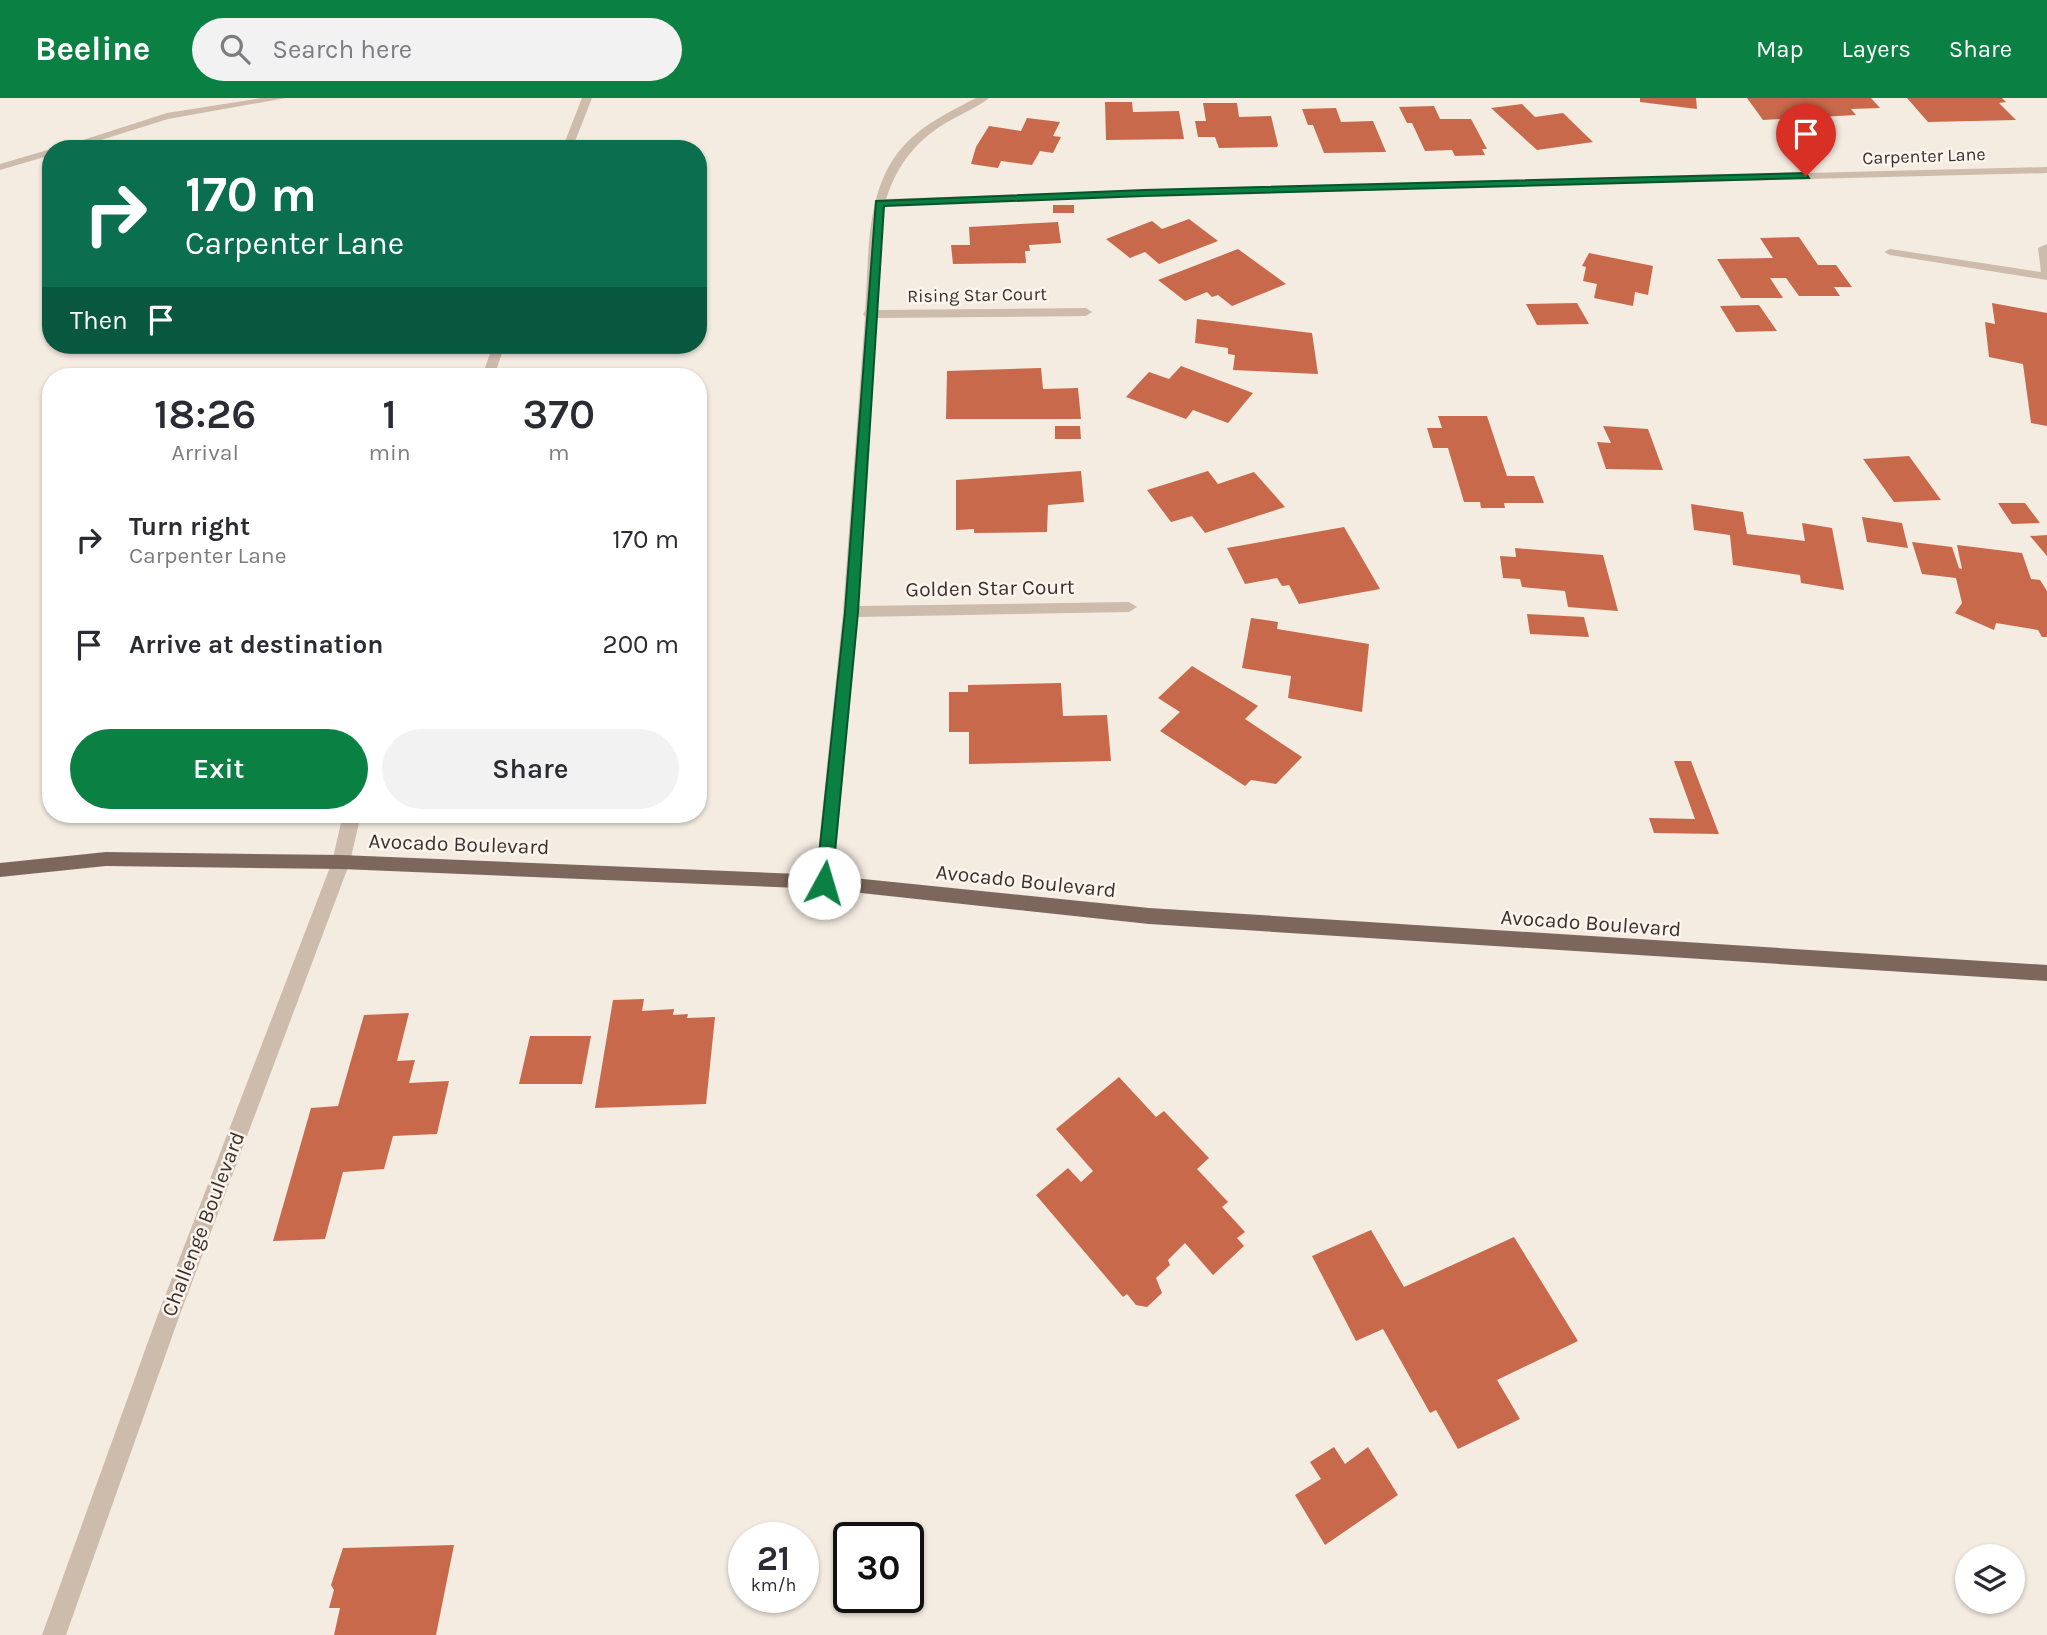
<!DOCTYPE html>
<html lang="en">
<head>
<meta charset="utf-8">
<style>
  :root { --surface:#fff; --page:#f2f2f3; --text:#2b2b33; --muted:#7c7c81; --accent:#0b8043 }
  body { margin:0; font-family:Karla,sans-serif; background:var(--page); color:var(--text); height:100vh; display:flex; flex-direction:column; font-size:26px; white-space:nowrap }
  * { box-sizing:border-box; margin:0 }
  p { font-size:23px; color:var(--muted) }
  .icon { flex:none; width:38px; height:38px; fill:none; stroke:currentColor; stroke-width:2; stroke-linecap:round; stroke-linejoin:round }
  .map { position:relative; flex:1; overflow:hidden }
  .side { position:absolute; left:42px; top:270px; width:665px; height:455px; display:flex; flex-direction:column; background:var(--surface); border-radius:28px; box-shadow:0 2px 5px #0004 }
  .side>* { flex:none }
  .banner { position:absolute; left:42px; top:42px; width:665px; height:214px; border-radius:28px; box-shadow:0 2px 5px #0004; background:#0b6e4f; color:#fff; overflow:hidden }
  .controls { position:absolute; left:1955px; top:1446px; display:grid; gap:14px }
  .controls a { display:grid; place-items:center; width:70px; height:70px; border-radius:50%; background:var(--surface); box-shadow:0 2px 5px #0004; font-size:35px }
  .speed { position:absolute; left:728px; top:1424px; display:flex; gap:14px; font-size:35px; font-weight:700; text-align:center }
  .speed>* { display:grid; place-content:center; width:91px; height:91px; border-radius:50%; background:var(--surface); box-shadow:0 2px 5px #0004; line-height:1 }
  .speed small { font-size:18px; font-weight:400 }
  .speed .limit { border:4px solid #111; border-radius:10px; background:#fff; color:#111 }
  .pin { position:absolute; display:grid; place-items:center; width:60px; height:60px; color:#fff; margin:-72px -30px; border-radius:50% 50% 50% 0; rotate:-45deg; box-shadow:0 0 7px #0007 }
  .pin .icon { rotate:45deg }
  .me { position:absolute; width:77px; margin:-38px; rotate:6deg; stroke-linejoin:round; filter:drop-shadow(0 0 5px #0008) }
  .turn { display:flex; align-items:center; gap:24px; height:147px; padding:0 28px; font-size:32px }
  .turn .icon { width:91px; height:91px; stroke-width:2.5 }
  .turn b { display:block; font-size:49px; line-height:60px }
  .then { display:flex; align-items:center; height:66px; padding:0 28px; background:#0003; gap:14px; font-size:26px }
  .eta { display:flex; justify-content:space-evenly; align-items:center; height:119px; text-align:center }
  .eta b { font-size:42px; font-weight:600; line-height:49px }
  .action { display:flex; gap:14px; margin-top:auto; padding:14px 28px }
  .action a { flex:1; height:80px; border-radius:42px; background:var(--accent); color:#fff; font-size:28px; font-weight:600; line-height:80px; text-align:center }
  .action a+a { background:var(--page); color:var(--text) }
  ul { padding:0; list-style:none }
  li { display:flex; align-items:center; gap:21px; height:105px; padding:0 28px }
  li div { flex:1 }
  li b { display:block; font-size:26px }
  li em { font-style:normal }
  header { display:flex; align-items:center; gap:42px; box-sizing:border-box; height:98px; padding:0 35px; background:var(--accent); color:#fff }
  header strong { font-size:33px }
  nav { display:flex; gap:38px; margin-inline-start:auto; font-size:24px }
  .search { width:490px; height:63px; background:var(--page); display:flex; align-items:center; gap:18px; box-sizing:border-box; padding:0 24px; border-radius:38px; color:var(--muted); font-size:26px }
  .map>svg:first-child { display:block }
  .building { fill:#c8694b }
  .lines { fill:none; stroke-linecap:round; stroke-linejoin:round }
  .minor { fill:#cdbbac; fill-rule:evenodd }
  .major { fill:#7d675c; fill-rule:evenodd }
  .route { fill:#0b8043; stroke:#07532c; stroke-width:2 }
  .labels { text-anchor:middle; stroke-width:5; stroke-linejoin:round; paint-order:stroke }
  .far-street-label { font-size:18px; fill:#3b302b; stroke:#fbf5ee }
  .street-label { font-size:21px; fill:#3b302b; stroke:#fbf5ee }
</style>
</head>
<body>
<header>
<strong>Beeline</strong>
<div class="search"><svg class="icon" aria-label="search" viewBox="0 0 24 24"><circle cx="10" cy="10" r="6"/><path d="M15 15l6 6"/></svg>Search here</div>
<nav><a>Map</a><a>Layers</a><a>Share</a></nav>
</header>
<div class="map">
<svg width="2047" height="1537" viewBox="0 0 2047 1537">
  <rect width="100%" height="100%" fill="#f4ebe1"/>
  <!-- building -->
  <path class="building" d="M 1640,0 L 1696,0 L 1697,11 L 1640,4 Z
    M 1747,0 L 1871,0 L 1880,10 L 1851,11 L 1856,17 L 1763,22 Z
    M 1907,0 L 2002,0 L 2006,4 L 1999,5 L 2016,22 L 1928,24 Z
    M 1105,4 L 1132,4 L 1133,14 L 1179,13 L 1184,41 L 1106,42 Z
    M 1203,5 L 1237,5 L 1239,19 L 1271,18 L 1278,47 L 1277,49 L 1219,50 L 1215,39 L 1198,39 L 1195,23 L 1206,23 Z
    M 1522,6 L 1535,19 L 1563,15 L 1593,44 L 1537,52 L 1491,10 Z
    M 1434,8 L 1440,21 L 1471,21 L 1487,51 L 1482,51 L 1485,57 L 1455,58 L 1452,52 L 1425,53 L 1412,25 L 1407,25 L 1399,9 Z
    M 1336,10 L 1341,24 L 1373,23 L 1386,54 L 1324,55 L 1313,27 L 1308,27 L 1302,11 Z
    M 1027,20 L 1060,24 L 1053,38 L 1061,39 L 1053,55 L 1040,53 L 1032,67 L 1001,63 L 998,70 L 971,66 L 976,49 L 989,28 L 1021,33 Z
    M 1053,107 L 1074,107 L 1074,115 L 1053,115 Z
    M 1189,121 L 1218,143 L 1159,166 L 1145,154 L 1130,160 L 1106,141 L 1152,123 L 1162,131 Z
    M 1058,124 L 1061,145 L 1029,147 L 1030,153 L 1025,153 L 1026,165 L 953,166 L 951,147 L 970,147 L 969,129 Z
    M 1799,139 L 1818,167 L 1836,167 L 1852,189 L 1834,189 L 1840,198 L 1799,198 L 1786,180 L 1770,180 L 1783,200 L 1741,200 L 1717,161 L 1773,160 L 1760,140 Z
    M 1238,151 L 1286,186 L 1232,208 L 1218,197 L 1212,199 L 1207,194 L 1185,203 L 1158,182 Z
    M 1589,155 L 1653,168 L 1648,197 L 1635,194 L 1633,208 L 1594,200 L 1597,186 L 1583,183 L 1586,169 L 1582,168 Z
    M 1577,205 L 1589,226 L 1537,227 L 1526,206 Z
    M 1992,205 L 2047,215 L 2047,328 L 2031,325 L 2023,266 L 1989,259 L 1985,224 L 1995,226 Z
    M 1759,207 L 1777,233 L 1736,234 L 1720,208 Z
    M 1197,221 L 1312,235 L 1318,276 L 1233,272 L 1235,257 L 1228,256 L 1228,250 L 1195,245 Z
    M 1181,268 L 1253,295 L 1228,325 L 1193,312 L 1186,321 L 1126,299 L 1149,274 L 1169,281 Z
    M 1041,270 L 1043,291 L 1078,290 L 1081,321 L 946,321 L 947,273 Z
    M 1438,318 L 1487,318 L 1507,378 L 1534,378 L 1544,405 L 1504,405 L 1505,410 L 1481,410 L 1480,404 L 1464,404 L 1448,350 L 1433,350 L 1427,330 L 1442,330 Z
    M 1055,328 L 1080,328 L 1081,341 L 1055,341 Z
    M 1603,328 L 1648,331 L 1663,372 L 1606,371 L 1597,344 L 1611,345 Z
    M 1909,358 L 1941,402 L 1894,404 L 1863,361 Z
    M 1081,373 L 1084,404 L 1048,407 L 1047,434 L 974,435 L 974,431 L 956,432 L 956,382 Z
    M 1208,373 L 1218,386 L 1254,374 L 1285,409 L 1205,435 L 1192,418 L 1171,424 L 1147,392 Z
    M 1998,405 L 2025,405 L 2040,425 L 2012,426 Z
    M 1691,406 L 1743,414 L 1747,436 L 1805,443 L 1802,425 L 1832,430 L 1844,492 L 1801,485 L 1800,477 L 1733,467 L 1730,437 L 1694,432 Z
    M 1862,419 L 1902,425 L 1908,450 L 1867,444 Z
    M 1344,429 L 1380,491 L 1299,506 L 1289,487 L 1282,488 L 1277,480 L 1245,486 L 1227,450 Z
    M 2047,437 L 2047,458 L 2030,438 Z
    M 1912,444 L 1952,449 L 1959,470 L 1962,471 L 1957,447 L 2022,455 L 2031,481 L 2040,482 L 2047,493 L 2047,539 L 2042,539 L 2038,532 L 1996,525 L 1994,532 L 1955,515 L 1962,505 L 1956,480 L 1922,476 Z
    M 1515,450 L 1603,457 L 1618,513 L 1568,509 L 1565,493 L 1522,489 L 1520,481 L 1503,480 L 1500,458 L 1516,459 Z
    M 1527,516 L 1584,519 L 1589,539 L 1530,536 Z
    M 1251,520 L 1278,524 L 1277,531 L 1369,546 L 1362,614 L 1288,600 L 1291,578 L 1242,570 Z
    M 1192,568 L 1258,608 L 1245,621 L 1302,659 L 1276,686 L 1251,682 L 1245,688 L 1160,633 L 1180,614 L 1158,600 Z
    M 1061,585 L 1063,618 L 1107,617 L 1111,663 L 969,666 L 969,634 L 949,634 L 949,594 L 968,594 L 968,587 Z
    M 1674,663 L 1691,663 L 1719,736 L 1654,735 L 1649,720 L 1695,721 Z
    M 644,901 L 642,913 L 674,911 L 673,917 L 688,916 L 687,920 L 715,919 L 706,1006 L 595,1010 L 613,902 Z
    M 409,915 L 397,963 L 415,962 L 409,985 L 449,983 L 437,1036 L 393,1038 L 384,1071 L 343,1074 L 325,1141 L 273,1143 L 311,1010 L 338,1008 L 364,917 Z
    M 530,938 L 591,938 L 582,986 L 519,986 Z
    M 1119,979 L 1156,1019 L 1164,1013 L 1209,1060 L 1197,1071 L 1228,1104 L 1222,1109 L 1245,1134 L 1237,1140 L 1244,1148 L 1213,1177 L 1185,1145 L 1168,1162 L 1170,1167 L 1156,1180 L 1162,1195 L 1147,1209 L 1136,1207 L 1127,1196 L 1123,1199 L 1036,1097 L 1068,1070 L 1081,1084 L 1093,1073 L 1056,1031 Z
    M 1371,1132 L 1404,1189 L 1514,1139 L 1578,1243 L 1497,1282 L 1520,1321 L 1458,1351 L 1436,1312 L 1430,1315 L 1383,1231 L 1356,1243 L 1312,1158 Z
    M 1334,1349 L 1345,1366 L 1368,1349 L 1398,1397 L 1325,1447 L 1295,1397 L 1321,1381 L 1310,1364 Z
    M 454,1447 L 436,1537 L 334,1537 L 340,1510 L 329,1510 L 334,1492 L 331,1487 L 343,1450 Z"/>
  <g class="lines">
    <!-- minor -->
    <path class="minor" d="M 262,0 L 286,0 L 168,21 L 72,51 L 55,51 L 167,15 Z
      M 582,0 L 592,0 L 572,51 L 562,51 Z
      M 976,0 L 989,0 C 978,9 963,15 951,22 C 917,41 898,65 886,101 L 1144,92 L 2047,69 L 2047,75 L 1144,98 L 884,108 L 878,212 L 1086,210 L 1092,214 L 1086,218 L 877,220 L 859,508 L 1129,504 L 1137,509 L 1129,514 L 858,519 L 833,784 L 830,789 L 818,789 L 815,784 L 843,514 L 865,219 L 863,216 L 865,213 C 870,152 863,79 916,36 C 934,21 955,11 976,0 Z
      M 51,51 L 51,57 L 0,72 L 0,66 Z
      M 2047,146 L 2047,182 L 1890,157 L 1884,154 L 1890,151 L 2041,174 L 2038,150 Z
      M 493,247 L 505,247 L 494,278 L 482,278 Z
      M 343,716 L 361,716 L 350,764 L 179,1219 L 66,1537 L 42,1537 L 157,1219 L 332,764 Z"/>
    <!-- major -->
    <path class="major" d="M 106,754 L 341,757 L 824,777 L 1149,810 L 2047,867 L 2047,883 L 1149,826 L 824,791 L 341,771 L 106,768 L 0,779 L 0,765 Z"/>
  </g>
  <!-- route -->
  <path class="route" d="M 1806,75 L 1809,80 L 1144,98 L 884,108 L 858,514 L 832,785 L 824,791 L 819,789 L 816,785 L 845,514 L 876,103 L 1144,92 Z"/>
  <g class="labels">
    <!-- far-street labels -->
    <g class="far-street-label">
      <text transform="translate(1924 58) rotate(-2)" y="6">Carpenter Lane</text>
      <text transform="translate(977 197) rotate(-1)" y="6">Rising Star Court</text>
    </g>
    <!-- street labels -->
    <g class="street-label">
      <text transform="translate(990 490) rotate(-1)" y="7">Golden Star Court</text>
      <text transform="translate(459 746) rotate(2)" y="7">Avocado Boulevard</text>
      <text transform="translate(1026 783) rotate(6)" y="7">Avocado Boulevard</text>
      <text transform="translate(1591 825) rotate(4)" y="7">Avocado Boulevard</text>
      <text transform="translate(203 1126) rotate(-69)" y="7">Challenge Boulevard</text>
    </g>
  </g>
</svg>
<div class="controls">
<a><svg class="icon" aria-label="layers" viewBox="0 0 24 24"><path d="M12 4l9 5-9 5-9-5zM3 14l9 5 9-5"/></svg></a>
</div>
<div class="speed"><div>21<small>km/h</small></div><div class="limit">30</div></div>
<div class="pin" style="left:1806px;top:78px;background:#d93025"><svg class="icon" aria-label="arrive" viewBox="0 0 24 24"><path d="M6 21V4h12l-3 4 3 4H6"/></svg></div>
<svg class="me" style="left:824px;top:785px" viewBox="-20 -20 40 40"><circle r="19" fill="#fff"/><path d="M0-13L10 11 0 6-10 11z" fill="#0b8043"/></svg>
<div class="banner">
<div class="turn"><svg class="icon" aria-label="right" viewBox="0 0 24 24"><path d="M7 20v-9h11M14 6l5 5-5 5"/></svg><div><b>170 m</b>Carpenter Lane</div></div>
<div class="then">Then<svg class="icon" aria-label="arrive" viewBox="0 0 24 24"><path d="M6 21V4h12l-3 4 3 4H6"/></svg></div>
</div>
<section class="side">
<div class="eta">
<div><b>18:26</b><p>Arrival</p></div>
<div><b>1</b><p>min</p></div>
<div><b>370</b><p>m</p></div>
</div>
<ul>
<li><svg class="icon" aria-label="right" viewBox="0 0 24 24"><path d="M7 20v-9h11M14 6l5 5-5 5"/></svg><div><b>Turn right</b><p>Carpenter Lane</p></div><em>170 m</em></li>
<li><svg class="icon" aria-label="arrive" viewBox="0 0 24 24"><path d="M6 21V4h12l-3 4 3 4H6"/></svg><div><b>Arrive at destination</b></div><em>200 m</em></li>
</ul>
<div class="action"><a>Exit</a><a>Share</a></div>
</section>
</div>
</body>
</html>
